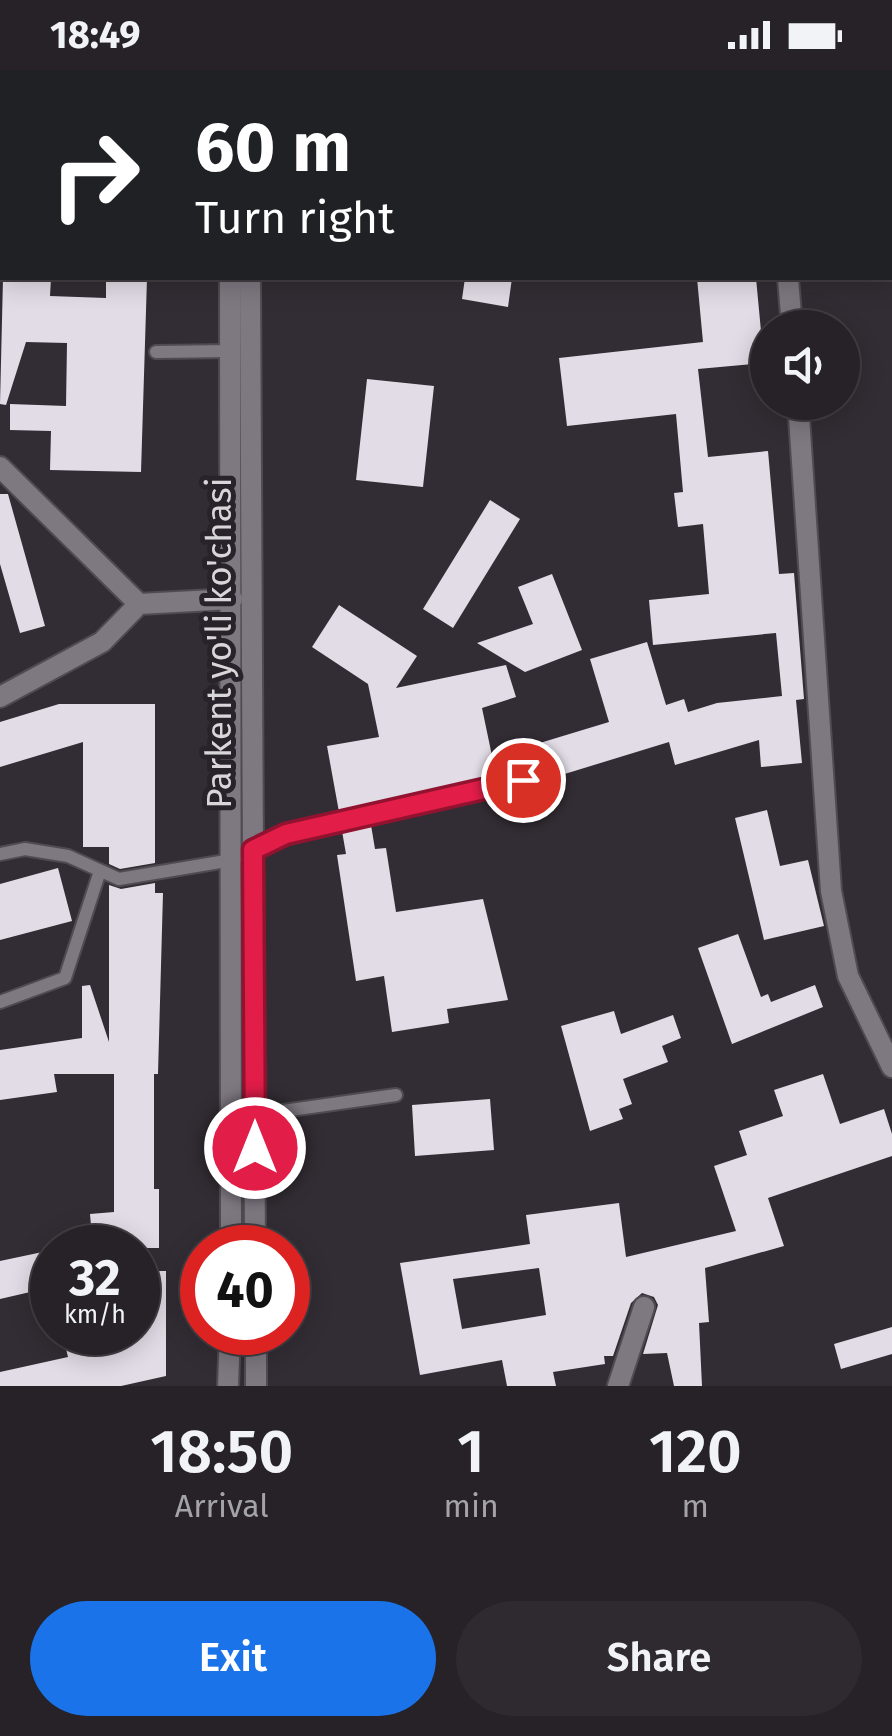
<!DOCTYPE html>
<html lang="en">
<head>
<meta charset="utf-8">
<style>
  :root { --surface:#262227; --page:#2e2a2f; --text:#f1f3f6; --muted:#a4a4a7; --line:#423f44; --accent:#1a73e8 }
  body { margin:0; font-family:"Fira Sans",sans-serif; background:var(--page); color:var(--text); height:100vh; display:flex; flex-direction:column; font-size:38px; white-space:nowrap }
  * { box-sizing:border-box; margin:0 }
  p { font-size:32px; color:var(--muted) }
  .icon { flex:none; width:55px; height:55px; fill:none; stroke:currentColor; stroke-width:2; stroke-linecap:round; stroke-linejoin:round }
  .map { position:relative; height:1316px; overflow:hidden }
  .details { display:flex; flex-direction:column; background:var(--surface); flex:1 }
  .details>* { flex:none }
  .banner { position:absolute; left:0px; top:0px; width:892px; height:210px; box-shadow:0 5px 25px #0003,0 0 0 2px var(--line); background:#202124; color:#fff; overflow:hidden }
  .tools { position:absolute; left:750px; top:240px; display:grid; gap:20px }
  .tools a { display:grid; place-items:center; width:110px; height:110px; border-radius:50%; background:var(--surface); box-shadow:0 5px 25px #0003,0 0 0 2px var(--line); font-size:50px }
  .speed { position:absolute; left:30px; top:1155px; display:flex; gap:20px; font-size:50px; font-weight:700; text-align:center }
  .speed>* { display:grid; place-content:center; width:130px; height:130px; border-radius:50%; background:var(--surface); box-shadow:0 5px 25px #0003,0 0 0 2px var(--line); line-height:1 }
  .speed small { font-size:25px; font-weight:400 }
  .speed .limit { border:15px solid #d22; background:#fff; color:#111 }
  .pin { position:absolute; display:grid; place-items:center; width:85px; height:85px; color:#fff; margin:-42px; border:5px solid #fff; border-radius:50%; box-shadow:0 2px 10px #0007 }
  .me { position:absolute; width:110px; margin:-55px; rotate:0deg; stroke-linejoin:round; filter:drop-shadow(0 0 8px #0008) }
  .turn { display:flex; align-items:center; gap:35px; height:210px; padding:0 30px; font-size:45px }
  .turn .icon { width:130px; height:130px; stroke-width:2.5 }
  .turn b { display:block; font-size:70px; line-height:85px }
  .eta { display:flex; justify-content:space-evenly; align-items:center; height:170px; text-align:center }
  .eta b { font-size:60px; font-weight:600; line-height:70px }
  .button { display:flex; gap:20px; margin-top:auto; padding:20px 30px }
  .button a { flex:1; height:115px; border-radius:60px; background:var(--accent); color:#fff; font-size:40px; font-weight:600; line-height:115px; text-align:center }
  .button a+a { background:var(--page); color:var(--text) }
  .status { display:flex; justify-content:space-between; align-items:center; height:70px; padding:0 50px; background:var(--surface); direction:ltr }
  .status svg { height:28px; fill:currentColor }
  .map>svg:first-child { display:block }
  .building { fill:#e2dce6; fill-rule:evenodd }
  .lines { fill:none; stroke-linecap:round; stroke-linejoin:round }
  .service-casing { stroke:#4f4b51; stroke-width:16 }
  .minor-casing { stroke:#4f4b51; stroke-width:24 }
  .tertiary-casing { stroke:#4f4b51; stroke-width:24 }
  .service { stroke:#7e7881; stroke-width:12 }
  .minor { stroke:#7e7881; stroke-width:20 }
  .tertiary { stroke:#7e7881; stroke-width:20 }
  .route-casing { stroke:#92132f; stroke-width:25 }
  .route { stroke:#e11d48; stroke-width:18 }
  .labels { text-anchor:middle; stroke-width:10; stroke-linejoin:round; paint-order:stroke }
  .street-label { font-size:35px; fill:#d9d6da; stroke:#28232a }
</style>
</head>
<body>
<div class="status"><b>18:49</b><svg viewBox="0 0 49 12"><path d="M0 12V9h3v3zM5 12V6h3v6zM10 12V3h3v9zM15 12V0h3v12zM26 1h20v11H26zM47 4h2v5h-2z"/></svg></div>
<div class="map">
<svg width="892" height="1316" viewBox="0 0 892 1316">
  <rect width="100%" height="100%" fill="#322d34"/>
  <!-- building -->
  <path class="building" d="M 3,208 L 51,208 L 50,226 L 106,228 L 106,208 L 147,208 L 141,402 L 50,400 L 51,361 L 10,360 L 10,334 L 66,336 L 67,273 L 26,272 L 6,335 L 0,334 Z
    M 465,208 L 512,208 L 508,237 L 462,229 Z
    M 697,208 L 756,208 L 764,293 L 698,299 L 708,387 L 768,381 L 779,504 L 794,503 L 804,629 L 796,630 L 802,693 L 761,697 L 759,670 L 675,695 L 669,672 L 532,714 L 520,679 L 609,652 L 590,589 L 647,572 L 666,635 L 684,629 L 688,642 L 717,633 L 782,626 L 776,563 L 653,575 L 649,530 L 709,524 L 703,454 L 678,457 L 674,423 L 683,422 L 676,344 L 567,356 L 559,288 L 703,272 Z
    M 367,309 L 434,316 L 423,417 L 356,410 Z
    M 0,424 L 8,424 L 45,556 L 20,563 L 0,494 Z
    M 490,430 L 520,449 L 453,558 L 423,539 Z
    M 552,504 L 582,580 L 525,602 L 477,573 L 533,554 L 518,517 Z
    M 339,535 L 417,586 L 396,618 L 506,595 L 516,627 L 482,638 L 496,705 L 339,742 L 327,676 L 379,667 L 368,614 L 312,577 Z
    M 59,634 L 155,634 L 155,793 L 120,799 L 109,794 L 109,777 L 83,777 L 83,672 L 0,697 L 0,652 Z
    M 767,740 L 780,796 L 808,790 L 824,856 L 764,870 L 735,748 Z
    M 371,755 L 375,779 L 386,778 L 396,842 L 483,829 L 508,930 L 447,939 L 449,953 L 392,962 L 384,906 L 356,911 L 337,785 L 346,784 L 342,761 Z
    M 58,798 L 72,851 L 0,870 L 0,814 Z
    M 155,813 L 155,823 L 163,823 L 158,1004 L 154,1004 L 154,1119 L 159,1119 L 159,1178 L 93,1178 L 90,1144 L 114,1142 L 114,1004 L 54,1004 L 57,1022 L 0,1030 L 0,980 L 82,968 L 82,916 L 90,915 L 109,972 L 109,815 L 121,819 Z
    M 738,864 L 761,927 L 768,924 L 771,932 L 815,915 L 823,937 L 732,974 L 698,878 Z
    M 614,941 L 621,964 L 673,945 L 681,968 L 662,976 L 668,992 L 623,1009 L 632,1034 L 619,1039 L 623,1049 L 590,1061 L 561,956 Z
    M 823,1004 L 840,1054 L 884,1039 L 892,1064 L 892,1086 L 768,1128 L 784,1176 L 705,1198 L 709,1252 L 699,1253 L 702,1316 L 674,1316 L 667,1283 L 643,1284 L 658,1235 L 654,1227 L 642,1223 L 631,1233 L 613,1286 L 604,1286 L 605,1294 L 553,1302 L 556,1316 L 507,1316 L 502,1290 L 420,1305 L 400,1193 L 530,1174 L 526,1145 L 619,1133 L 626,1187 L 736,1161 L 714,1096 L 747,1085 L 739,1061 L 783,1046 L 774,1020 ZM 539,1198 L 546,1245 L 462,1259 L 453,1209 Z
    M 490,1029 L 494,1080 L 415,1086 L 412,1035 Z
    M 52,1180 L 52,1217 L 0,1229 L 0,1191 Z
    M 138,1201 L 166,1201 L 166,1306 L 121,1316 L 0,1316 L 0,1302 L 68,1287 L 62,1262 L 138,1262 Z
    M 892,1257 L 892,1284 L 841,1299 L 834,1274 Z"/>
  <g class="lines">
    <!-- service casing -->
    <g class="service-casing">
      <path id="service" d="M 156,282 L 230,281
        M 0,784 L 25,779 L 68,786 L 119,809 L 232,790 L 286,764 L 523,710
        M 0,932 L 65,908 L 100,801
        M 255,1045 L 396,1025"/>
    </g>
    <!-- minor casing -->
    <g class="minor-casing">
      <path id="minor" d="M 762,0 L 763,2
        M 788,208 L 792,258
        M 798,332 L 831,821 L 848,906 L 892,997
        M 0,397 L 139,534 L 232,529
        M 0,627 L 102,572 L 139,534
        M 618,1316 L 644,1237"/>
    </g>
    <!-- tertiary casing -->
    <g class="tertiary-casing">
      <path id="tertiary" d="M 229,0 L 229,2
        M 249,0 L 249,2
        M 230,208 L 231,1178
        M 250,208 L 255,1178
        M 256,1262 L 256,1316
        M 228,1316 L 230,1262"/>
    </g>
    <!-- service -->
    <use href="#service" class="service"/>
    <!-- minor -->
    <use href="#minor" class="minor"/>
    <!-- tertiary -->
    <use href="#tertiary" class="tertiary"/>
  </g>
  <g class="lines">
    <!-- route casing -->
    <g class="route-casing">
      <path id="route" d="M 255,1078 L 253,780 L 286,764 L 523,710"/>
    </g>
    <!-- route -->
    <use href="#route" class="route"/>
  </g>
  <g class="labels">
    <!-- street labels -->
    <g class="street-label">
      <text transform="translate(219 573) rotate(-90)" y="12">Parkent yo'li ko'chasi</text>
    </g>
  </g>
</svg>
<div class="tools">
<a><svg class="icon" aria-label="sound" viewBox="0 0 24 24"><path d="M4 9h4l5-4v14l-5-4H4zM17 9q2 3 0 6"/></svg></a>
</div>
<div class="speed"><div>32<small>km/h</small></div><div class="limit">40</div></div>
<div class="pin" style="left:523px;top:710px;background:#d93025"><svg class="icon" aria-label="arrive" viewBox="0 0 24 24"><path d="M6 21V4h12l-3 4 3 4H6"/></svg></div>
<svg class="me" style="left:255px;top:1078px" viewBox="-20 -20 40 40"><circle r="17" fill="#e11d48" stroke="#fff" stroke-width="3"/><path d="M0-11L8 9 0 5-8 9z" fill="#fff"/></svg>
<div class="banner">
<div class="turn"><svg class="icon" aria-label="right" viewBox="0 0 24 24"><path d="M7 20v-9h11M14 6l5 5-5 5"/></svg><div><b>60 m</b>Turn right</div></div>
</div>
</div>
<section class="details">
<div class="eta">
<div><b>18:50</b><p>Arrival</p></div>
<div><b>1</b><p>min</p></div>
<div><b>120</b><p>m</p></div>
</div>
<div class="button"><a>Exit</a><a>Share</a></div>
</section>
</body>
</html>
